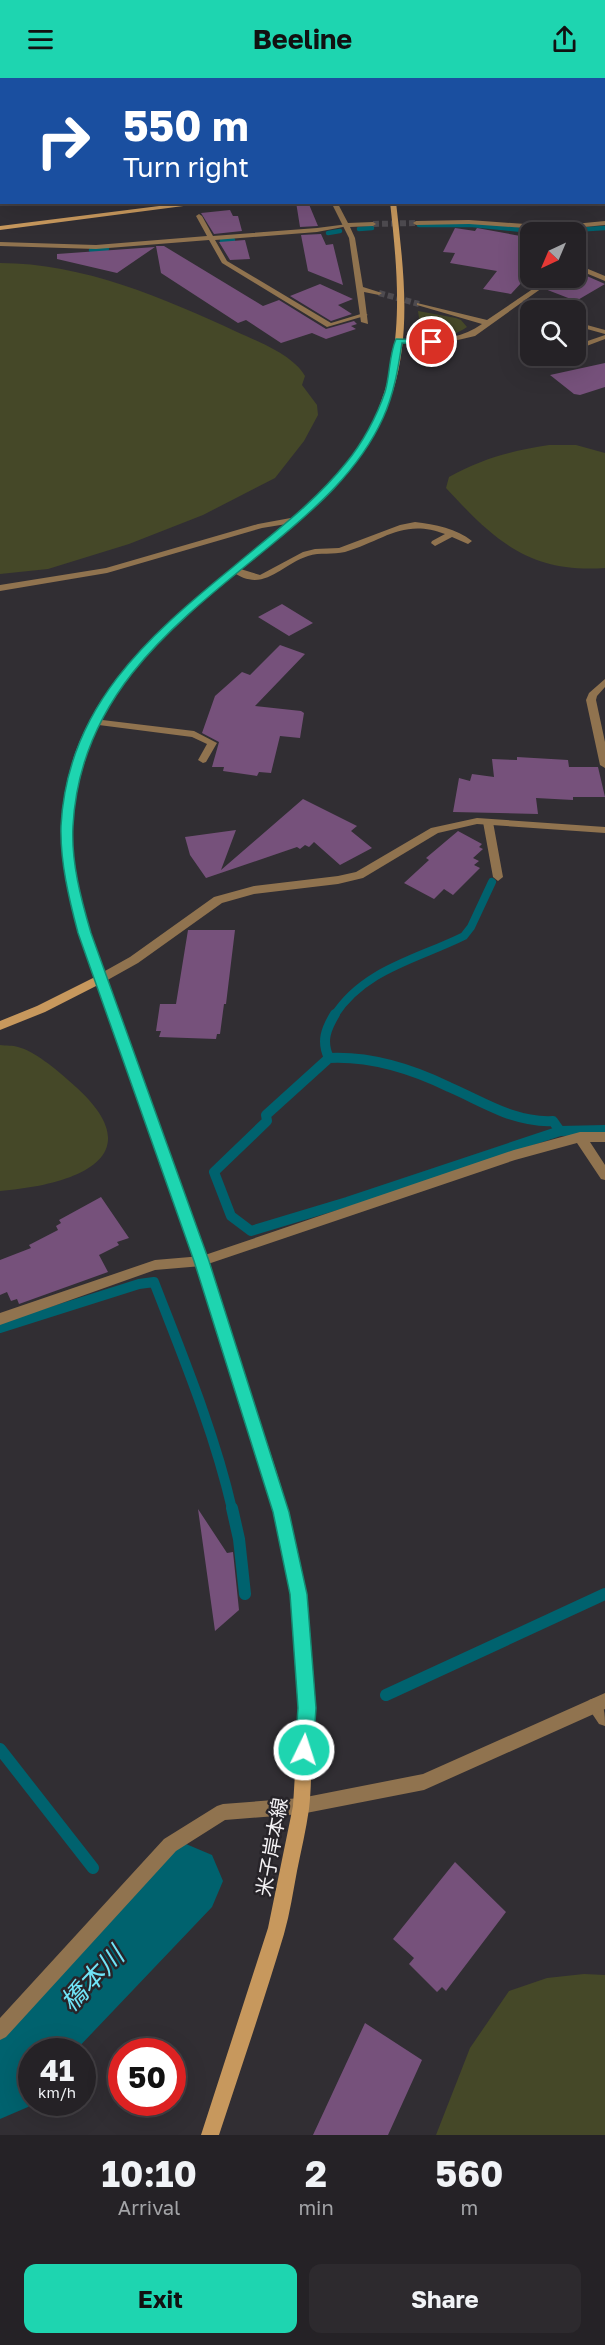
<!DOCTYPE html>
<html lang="en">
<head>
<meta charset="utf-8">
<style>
  :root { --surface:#252226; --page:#2d2a2e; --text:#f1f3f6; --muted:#a3a4a7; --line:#423f43; --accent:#1ed5b0 }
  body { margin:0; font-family:"Golos Text","Noto Sans JP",sans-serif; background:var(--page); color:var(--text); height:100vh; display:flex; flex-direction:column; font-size:22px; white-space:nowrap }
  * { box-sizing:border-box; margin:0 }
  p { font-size:20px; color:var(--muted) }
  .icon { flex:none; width:33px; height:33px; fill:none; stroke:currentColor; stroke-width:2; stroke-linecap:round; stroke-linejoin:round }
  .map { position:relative; height:2057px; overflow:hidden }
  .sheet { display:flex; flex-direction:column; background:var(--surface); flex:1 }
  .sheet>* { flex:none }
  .top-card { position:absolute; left:0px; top:0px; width:606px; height:126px; box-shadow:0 6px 24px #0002,0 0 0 2px var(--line); background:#1a4fa0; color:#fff; overflow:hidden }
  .needle { width:39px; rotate:224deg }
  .controls { position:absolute; left:520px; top:144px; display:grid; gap:12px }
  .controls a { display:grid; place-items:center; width:66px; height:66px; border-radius:12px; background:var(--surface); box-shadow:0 6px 24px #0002,0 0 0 2px var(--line); font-size:30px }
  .speed { position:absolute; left:18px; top:1960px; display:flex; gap:12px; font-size:30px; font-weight:700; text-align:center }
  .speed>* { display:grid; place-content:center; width:78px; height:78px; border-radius:50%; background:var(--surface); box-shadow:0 6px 24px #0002,0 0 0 2px var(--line); line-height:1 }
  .speed small { font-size:15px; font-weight:400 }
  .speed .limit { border:9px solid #d22; background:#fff; color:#111 }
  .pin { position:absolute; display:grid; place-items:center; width:51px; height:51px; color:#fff; margin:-26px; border:3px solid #fff; border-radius:50%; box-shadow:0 2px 6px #0007 }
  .me { position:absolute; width:66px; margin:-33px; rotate:4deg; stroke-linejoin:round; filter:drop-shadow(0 0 4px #0008) }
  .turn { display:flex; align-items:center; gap:21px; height:126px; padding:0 24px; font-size:27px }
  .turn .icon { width:78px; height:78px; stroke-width:2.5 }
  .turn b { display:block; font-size:42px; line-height:51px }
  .eta { display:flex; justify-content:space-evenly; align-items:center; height:102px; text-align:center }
  .eta b { font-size:36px; font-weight:700; line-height:42px }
  .action { display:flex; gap:12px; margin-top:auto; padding:12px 24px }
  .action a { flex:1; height:69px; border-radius:12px; background:var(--accent); color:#111; font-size:24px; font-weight:700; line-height:69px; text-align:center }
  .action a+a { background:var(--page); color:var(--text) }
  header { display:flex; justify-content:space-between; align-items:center; height:78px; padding:0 24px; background:var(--accent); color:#111; font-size:27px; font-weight:700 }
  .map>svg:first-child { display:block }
  .green { fill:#454828 }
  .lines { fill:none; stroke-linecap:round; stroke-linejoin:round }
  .stream-far3 { stroke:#00626e; stroke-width:4.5 }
  .stream-far2 { stroke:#00626e; stroke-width:8 }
  .stream-far1 { stroke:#00626e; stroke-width:10 }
  .stream { stroke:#00626e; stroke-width:12 }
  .river { fill:#00626e; fill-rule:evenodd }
  .building { fill:#76517b }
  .street-tunnel { stroke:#4e4b50; stroke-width:6; stroke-dasharray:6 3; stroke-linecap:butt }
  .lane { fill:#90734f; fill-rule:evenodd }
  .street { fill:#90734f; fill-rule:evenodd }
  .secondary { fill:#c7985d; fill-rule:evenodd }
  .route { fill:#1ed5b0; stroke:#148a72; stroke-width:1.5 }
  .labels { text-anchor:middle; stroke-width:5; stroke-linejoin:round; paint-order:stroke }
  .street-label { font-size:20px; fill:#f4f2f5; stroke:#272429 }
  .near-water-label { font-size:26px; font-style:italic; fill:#70e5f8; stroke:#272429 }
</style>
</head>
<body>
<header><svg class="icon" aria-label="menu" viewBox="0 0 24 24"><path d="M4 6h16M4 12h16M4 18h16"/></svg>Beeline<svg class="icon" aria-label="share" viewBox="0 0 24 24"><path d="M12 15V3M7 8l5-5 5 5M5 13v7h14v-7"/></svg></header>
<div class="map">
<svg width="605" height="2057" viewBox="0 0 605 2057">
  <rect width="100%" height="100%" fill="#312e33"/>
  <!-- green -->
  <path class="green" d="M 0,185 C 82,185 164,220 237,254 C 259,264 293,277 305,298 L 302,307 L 317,327 L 318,337 L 304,363 L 275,400 L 203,437 L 129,466 L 48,491 L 0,496 Z
    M 418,233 L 456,240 L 461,242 L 467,249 C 450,261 434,261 420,247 Z
    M 549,367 L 576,367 L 605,375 L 605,490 C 529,495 495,463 446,410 L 449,399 C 483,380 511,373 549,367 Z
    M 0,967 C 6,968 13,967 18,969 C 34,973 56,991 68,1002 C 159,1078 77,1107 0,1113 Z
    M 584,1896 L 605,1897 L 605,2057 L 436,2057 L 470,1970 L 509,1913 L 547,1900 Z"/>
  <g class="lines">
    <!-- stream-far3 -->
    <path class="stream-far3" d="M 237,2 L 242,0
      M 419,147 L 473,147 L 541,154 L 605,150
      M 359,151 L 372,150
      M 328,155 L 340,153
      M 222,163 L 233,162
      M 91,172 L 107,171"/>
    <!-- stream-far2 -->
    <path class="stream-far2" d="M 334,938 C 364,891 418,881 464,858 L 471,849 L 492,804"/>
    <!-- stream-far1 -->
    <path class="stream-far1" d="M 329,980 C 321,963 326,951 335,936
      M 329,980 C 370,978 412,991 449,1009 C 484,1024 514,1045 553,1043 L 560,1053 L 347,1124 L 251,1153 L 231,1138 L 214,1094 L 267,1043 L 266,1037 Z
      M 560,1053 L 605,1052
      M 0,1250 L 139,1206 L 154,1204 C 183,1279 214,1353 232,1431"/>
    <!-- stream -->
    <path class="stream" d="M 232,1430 L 239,1461 L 245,1516
      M 386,1617 L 605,1516
      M 0,1671 L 93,1790"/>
    <!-- river -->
    <path class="river" d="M 186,1766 L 212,1777 L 223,1803 L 212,1829 L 74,1974 L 32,1974 L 32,2025 L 28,2029 L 0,2041 L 0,1941 L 160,1777 Z"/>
  </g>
  <!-- building -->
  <path class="building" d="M 296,124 L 308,124 L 318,148 L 300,149 Z
    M 230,132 L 233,138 L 238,138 L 242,153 L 214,156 L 201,135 Z
    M 455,150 L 475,153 L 477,150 L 531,160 L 531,194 L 526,200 L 546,200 L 535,207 L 523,203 L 511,216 L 483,211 L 497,193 L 450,185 L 455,175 L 443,174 Z
    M 321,156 L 326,167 L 333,166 L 343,207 L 308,193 L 301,157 Z
    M 245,162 L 250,181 L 230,182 L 219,164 Z
    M 156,168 L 164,168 L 263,228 L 279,222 L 326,251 L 354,243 L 357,246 L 351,248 L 356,251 L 326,261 L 312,255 L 281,265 L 246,242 L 238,245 L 161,195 Z
    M 155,169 L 117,195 L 57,181 L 57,176 Z
    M 580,195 L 605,206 L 576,223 L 545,211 L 558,200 L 576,200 Z
    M 320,206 L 353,221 L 338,227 L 352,236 L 331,243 L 290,218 Z
    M 605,285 L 605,309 L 580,317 L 574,316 L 550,297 Z
    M 282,526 L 313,545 L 289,558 L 258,539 Z
    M 280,567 L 305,576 L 255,628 L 301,633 L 304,635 L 300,660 L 280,658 L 271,695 L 259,694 L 257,698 L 223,693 L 224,689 L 212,689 L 219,664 L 202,655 L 215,618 L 242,594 L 250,597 Z
    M 517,679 L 568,682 L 569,689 L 598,689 L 605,719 L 573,719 L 573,722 L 536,720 L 538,736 L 453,734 L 459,700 L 470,703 L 472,696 L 494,699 L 492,681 L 517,682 Z
    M 303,721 L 357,748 L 351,753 L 372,770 L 340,787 L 314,764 L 309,769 L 305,767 L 300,771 L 297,769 L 206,800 L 190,777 L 185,759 L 236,752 L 221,792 Z
    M 458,753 L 482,766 L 479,769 L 483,771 L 473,780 L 479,783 L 474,787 L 480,790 L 453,817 L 444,811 L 434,821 L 404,805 L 429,782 L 426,780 Z
    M 188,852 L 235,852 L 226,926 L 224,926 L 220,956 L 217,956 L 216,961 L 159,959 L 161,953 L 156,953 L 160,926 L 176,926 Z
    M 101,1119 L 129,1160 L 117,1164 L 119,1167 L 99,1177 L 108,1194 L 19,1226 L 17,1221 L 11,1223 L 7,1214 L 0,1217 L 0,1182 L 31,1170 L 29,1167 L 58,1152 L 56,1148 L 61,1145 L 59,1142 Z
    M 198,1431 L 227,1475 L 233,1474 L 239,1532 L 215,1553 Z
    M 455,1784 L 506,1834 L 446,1913 L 442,1909 L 437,1914 L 409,1886 L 414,1880 L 393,1861 Z
    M 365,1945 L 422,1982 L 388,2057 L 313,2057 Z"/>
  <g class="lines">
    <!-- street-tunnel -->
    <path class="street-tunnel" d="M 373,146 L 416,145
      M 379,215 L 419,226"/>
    <!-- lane -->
    <path class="lane" d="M 199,136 L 202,138 L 213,158 L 317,150 L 348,146 L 348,148 L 317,154 L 215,162 L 227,183 L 331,245 L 364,235 L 368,237 L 327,249 L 222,185 L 209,162 L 96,171 L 0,168 L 0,164 L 96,167 L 207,158 L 196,138 Z
      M 520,220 L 546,231 L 548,232 L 539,232 L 518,223 L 517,222 Z
      M 576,244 L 605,252 L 605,256 L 576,248 Z
      M 605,257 L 605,261 L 576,272 L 576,267 Z
      M 564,278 L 572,278 L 584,285 L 577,287 Z
      M 415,444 C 435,446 457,451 472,463 L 468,466 L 452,459 L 435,468 L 431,465 L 432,463 L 445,456 C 403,440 383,463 345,474 C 333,477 320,474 308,478 C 278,488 263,517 230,492 L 234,489 L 260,497 L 303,474 L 315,471 L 339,470 L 400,447 Z
      M 605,601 L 605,609 L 597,618 L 596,622 L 605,664 L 605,690 L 600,687 L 586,622 L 589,615 Z
      M 94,641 L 194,653 L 217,665 L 206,684 L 203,685 L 198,682 L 207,666 L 192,659 L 91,646 L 89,644 Z
      M 488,741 L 493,744 L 503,799 L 498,803 L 493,799 L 483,744 Z
      M 595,1620 C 605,1625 605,1636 605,1648 L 599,1646 L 587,1628 L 589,1622 Z"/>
    <!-- street -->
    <path class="street" d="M 153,0 L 161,0 L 151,2 Z
      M 201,0 L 211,2 L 203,2 Z
      M 229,0 L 237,0 L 227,2 Z
      M 604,39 L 605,39 L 605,43 L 604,43 Z
      M 0,47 L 2,47 L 2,51 L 0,51 Z
      M 0,68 L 2,68 L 2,72 L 0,72 Z
      M 331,124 L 337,124 L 348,145 L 373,144 L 376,146 L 373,148 L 350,149 L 355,160 L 363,209 L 382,215 L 379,217 L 364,214 L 368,246 L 361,244 L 349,160 Z
      M 469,142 L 553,148 L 605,143 L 605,147 L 553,152 L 469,146 L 416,147 L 413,145 L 416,143 Z
      M 576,186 L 605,198 L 605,203 L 576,191 Z
      M 549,200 L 556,200 L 475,258 L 445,265 L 399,265 L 395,263 L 399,261 C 430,262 456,264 482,246 L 417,227 L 417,225 L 487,242 Z
      M 296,439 L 300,442 L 299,444 L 262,450 L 107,495 L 0,513 L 0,507 L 106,490 L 258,446 Z
      M 477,740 L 605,749 L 605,755 L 477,746 L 438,755 L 363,800 L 338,806 L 254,816 L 222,825 L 138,885 L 104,904 L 100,905 L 94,901 L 96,898 L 130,879 L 214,819 L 254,808 L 338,798 L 356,794 L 431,750 Z
      M 580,1054 L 605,1054 L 605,1064 L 590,1064 L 605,1087 L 605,1102 L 601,1101 L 577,1065 L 515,1082 L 202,1188 L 155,1192 L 0,1247 L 0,1235 L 155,1182 L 202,1178 L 514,1072 Z
      M 605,1615 L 605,1631 L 424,1712 L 301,1736 L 225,1742 L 176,1773 L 6,1959 L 0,1962 L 0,1940 L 164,1761 L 217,1728 L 223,1726 L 301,1720 L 423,1696 Z"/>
    <!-- secondary -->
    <path class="secondary" d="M 410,0 L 416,0 L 409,2 Z
      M 604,120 L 605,120 L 605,124 L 604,124 Z
      M 191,124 L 214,124 L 0,152 L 0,148 Z
      M 390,124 L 396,124 C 403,187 412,252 393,313 C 374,372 331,416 285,455 C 188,538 86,603 73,743 C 67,802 93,862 113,917 C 129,963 146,1009 163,1056 C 193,1139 221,1222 248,1306 C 261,1350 278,1393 289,1437 C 308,1516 317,1598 312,1678 C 311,1696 311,1714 309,1731 C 306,1752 301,1773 297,1793 C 293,1814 290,1835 284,1856 C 264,1923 241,1990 219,2057 L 201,2057 L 268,1850 L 293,1728 L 299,1630 L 290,1516 L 274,1434 L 196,1183 L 98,907 L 45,934 L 0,952 L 0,943 L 37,928 L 95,899 C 79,855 64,810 62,763 C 57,636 158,550 247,478 C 295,440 346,399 373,343 C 406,274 398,197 390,124 Z"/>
  </g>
  <!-- route -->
  <path class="route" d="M 396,261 L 432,262 L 436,264 L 432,267 L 402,265 C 398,291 394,316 383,340 C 359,393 314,432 270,468 C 176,545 80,615 73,748 C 71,784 81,821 91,855 L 209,1183 L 289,1434 L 307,1516 L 316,1630 L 313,1672 L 310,1679 L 304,1681 L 298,1679 L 295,1672 L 298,1630 L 290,1516 L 273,1434 L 194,1183 L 78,855 C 69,821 60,784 61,748 C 67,629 147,559 233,489 C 272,456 314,425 346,385 C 362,366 377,338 385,314 C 390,297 389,277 396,261 Z"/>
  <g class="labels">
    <!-- street labels -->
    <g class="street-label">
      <text transform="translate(272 1769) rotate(-80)" y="7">米子岸本線</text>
    </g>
    <!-- near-water labels -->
    <g class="near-water-label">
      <text transform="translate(92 1901) rotate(-46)" y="9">橋本川</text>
    </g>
  </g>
</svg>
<div class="controls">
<a><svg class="needle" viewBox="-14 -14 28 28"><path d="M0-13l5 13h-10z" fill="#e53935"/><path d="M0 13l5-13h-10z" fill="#a3a4a7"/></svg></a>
<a><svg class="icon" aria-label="search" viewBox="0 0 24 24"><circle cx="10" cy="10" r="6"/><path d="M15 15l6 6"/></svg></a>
</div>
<div class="speed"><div>41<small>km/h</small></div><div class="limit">50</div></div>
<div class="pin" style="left:432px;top:264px;background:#d93025"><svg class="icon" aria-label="arrive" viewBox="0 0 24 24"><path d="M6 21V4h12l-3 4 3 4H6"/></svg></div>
<svg class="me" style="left:304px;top:1672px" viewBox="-20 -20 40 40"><circle r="17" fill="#1ed5b0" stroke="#fff" stroke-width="3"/><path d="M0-11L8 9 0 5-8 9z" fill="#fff"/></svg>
<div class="top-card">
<div class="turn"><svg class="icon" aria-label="right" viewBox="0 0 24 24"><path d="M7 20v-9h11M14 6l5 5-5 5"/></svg><div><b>550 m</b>Turn right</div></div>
</div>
</div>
<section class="sheet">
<div class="eta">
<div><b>10:10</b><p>Arrival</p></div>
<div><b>2</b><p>min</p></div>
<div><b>560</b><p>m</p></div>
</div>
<div class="action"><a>Exit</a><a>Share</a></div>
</section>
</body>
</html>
